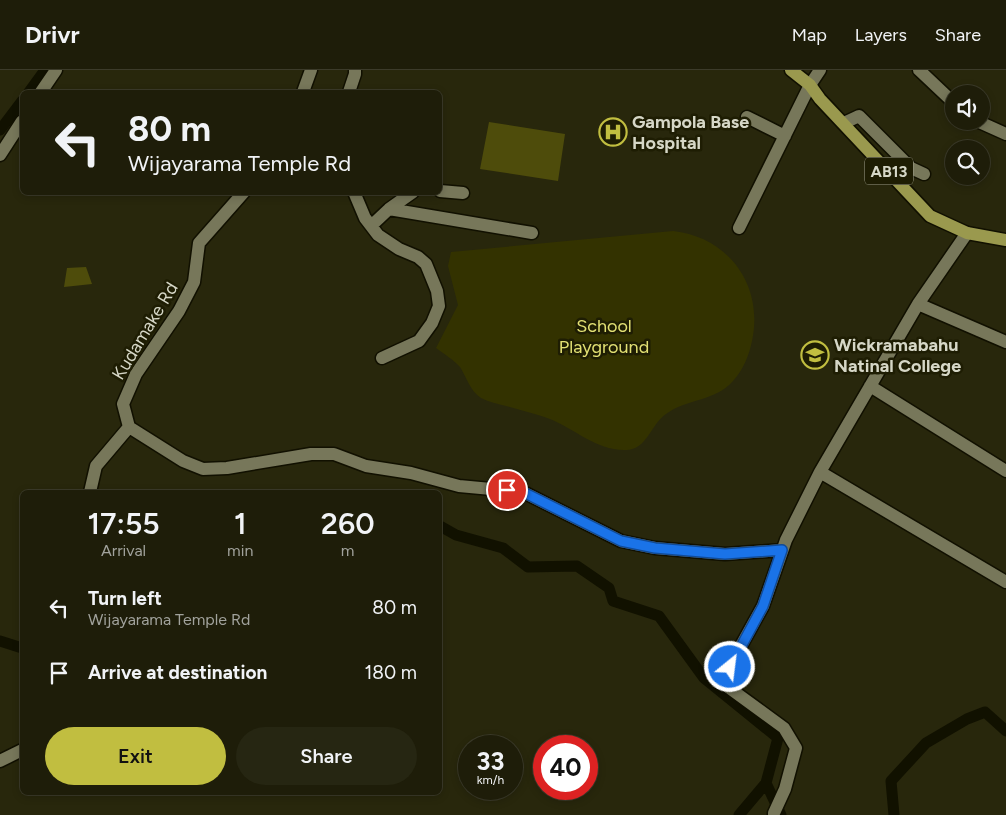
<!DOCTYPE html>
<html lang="en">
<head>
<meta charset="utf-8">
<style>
  :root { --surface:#1e1d09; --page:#262612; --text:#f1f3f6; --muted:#a1a29c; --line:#3c3b2a; --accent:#c1be40 }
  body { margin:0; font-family:Figtree,sans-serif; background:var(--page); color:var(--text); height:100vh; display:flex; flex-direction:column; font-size:19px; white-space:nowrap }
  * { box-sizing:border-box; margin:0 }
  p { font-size:16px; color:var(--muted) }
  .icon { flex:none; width:28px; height:28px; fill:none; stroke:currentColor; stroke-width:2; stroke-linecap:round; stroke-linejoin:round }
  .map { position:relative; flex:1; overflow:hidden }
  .side { position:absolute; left:20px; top:420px; width:422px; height:305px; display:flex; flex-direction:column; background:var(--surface); border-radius:8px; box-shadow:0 2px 8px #0003,0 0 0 1px var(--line) }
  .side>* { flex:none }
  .banner { position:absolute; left:20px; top:20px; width:422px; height:105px; border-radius:8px; box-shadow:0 2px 8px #0003,0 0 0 1px var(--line); background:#1e1d09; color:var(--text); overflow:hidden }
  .tools { position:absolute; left:945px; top:15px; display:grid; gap:10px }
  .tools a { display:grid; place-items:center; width:45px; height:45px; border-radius:50%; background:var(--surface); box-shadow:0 2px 8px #0003,0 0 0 1px var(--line); font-size:25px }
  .speed { position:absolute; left:458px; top:665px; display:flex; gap:10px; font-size:25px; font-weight:700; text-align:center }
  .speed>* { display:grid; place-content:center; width:65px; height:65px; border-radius:50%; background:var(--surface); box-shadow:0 2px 8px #0003,0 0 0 1px var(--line); line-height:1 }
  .speed small { font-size:12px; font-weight:400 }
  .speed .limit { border:8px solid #d22; background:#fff; color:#111 }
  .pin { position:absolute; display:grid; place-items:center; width:42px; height:42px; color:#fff; margin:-21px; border:2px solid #fff; border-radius:50%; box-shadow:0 1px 5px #0007 }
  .me { position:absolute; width:55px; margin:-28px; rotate:29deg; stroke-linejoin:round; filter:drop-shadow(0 0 4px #0008) }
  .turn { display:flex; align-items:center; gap:18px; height:105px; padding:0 25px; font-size:22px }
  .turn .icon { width:65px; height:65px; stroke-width:2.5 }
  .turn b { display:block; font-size:35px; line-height:42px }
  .eta { display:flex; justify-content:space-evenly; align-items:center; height:85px; text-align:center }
  .eta b { font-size:30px; font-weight:600; line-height:35px }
  .cta { display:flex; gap:10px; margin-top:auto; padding:10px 25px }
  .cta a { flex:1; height:58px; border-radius:30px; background:var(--accent); color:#111; font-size:20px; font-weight:600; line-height:58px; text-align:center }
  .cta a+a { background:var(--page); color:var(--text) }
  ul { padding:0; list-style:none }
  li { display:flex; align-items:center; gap:15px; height:65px; padding:0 25px }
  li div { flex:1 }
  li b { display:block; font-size:19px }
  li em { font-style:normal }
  header { display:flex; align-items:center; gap:30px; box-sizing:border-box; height:70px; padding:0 25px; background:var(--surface); border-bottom:1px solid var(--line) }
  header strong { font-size:24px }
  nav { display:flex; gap:28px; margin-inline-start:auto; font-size:18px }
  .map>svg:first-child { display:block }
  .green { fill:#333200 }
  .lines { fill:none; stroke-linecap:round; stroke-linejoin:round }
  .canal { stroke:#110; stroke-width:11 }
  .building { fill:#4e4c0b }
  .minor-casing { stroke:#111000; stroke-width:15 }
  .major-casing { stroke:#111000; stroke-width:15 }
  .minor { stroke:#77775a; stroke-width:12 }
  .major { stroke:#9a994e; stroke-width:12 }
  .route-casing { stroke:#114b97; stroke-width:12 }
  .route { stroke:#1a73e8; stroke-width:9 }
  .labels { text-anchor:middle; stroke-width:5; stroke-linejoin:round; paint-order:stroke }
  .shield { fill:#1e1d03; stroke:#9f9f8c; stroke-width:1 }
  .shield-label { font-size:16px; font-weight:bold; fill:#d6d7c7 }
  .poi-label { font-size:18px; font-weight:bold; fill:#d6d7c7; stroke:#1e1d03; text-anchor:start }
  .park-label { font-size:18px; fill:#e2e073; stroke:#1e1d03 }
  .street-label { font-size:18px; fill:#d6d7c7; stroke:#1e1d03 }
</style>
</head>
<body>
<header>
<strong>Drivr</strong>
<nav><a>Map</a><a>Layers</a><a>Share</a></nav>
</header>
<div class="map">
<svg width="1006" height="745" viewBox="0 0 1006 745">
  <rect width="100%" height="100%" fill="#28270c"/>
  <!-- green -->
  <path class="green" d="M 673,161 C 729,167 764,216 752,271 C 749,286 743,300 733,311 C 716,331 686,329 666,344 C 651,354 647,380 626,380 C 597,381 575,359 550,349 C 536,344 521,340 506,336 C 498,334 489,332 481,328 C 470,321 467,308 460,297 C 454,290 444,284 436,278 L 458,235 L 448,196 L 451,182 Z"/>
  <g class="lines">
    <!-- canal -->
    <path class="canal" d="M 29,22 L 45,0
      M 0,60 L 22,31
      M 440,456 L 456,465 L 503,478 L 528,497 L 577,496 L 609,518 L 613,531 L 659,546 L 704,608 L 778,668 L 766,713 L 781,745
      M 0,571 L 22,578
      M 739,745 L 766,713
      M 894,745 L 891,711 L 926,673 L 967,649 L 985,642 L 1006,661"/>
  </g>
  <!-- building -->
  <path class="building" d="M 489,52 L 565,64 L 558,111 L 480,99 Z
    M 86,197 L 92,214 L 64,217 L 67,198 Z"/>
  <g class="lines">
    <!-- minor casing -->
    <g class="minor-casing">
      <path id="minor" d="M 919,0 L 954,33
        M 41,22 L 56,0
        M 303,22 L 311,0
        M 349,22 L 355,4 L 355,0
        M 747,47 L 785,66
        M 977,51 L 1006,64
        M 844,53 L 859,46 L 911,98 L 924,104
        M 0,85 L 22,51
        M 440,121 L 463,123
        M 354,122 L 365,148 L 378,165 L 399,179 L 418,187 L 426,194 L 437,221 L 439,236 L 432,253 L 419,271 L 382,288
        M 389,139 L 532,163
        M 372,155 L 389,139 L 413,122
        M 739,158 L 810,15 L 820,0
        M 918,234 L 1006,272
        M 870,316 L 1006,401
        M 129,357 L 183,391 L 203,399 L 227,398 L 311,384 L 334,384 L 366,396 L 411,403 L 459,416 L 523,422 L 621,471 L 655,478 L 725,484 L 782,480
        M 820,402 L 1006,512
        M 90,422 L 96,396 L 129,357 L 123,334 L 136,304 L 179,241 L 194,212 L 199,173 L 244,122
        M 0,691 L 22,680
        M 774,745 L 774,743 L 785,719 L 796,678 L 784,658 L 721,612 L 763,536 L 786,470 L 820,402 L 918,234 L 967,163"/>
    </g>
    <!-- major casing -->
    <g class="major-casing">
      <path id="major" d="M 791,0 L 810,15 L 820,29 L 930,146 L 967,163 L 1006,170"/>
    </g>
    <!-- minor -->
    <use href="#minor" class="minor"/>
    <!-- major -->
    <use href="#major" class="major"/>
  </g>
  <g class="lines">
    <!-- route casing -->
    <g class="route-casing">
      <path id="route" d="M 507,420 L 523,422 L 621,471 L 655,478 L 725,484 L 782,480 L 763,536 L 730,597"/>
    </g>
    <!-- route -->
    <use href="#route" class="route"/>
  </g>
  <!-- icons -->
  <defs>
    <g id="hospital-ring" transform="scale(1.4375)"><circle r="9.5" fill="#1e1d03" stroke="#c1be40" stroke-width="1.5"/><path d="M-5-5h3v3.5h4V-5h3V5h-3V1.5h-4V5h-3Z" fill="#c1be40"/></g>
    <g id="school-ring" transform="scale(1.4375)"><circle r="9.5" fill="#1e1d03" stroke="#c1be40" stroke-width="1.5"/><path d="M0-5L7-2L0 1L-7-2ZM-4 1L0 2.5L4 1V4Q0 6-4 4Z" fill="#c1be40"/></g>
  </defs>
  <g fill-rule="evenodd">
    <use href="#hospital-ring" x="613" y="62"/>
    <use href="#school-ring" x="815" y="285"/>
  </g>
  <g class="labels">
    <!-- shield labels -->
    <rect class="shield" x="865" y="87.5" width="48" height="27" rx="4"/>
    <g class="shield-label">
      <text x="889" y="107">AB13</text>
    </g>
    <!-- poi labels -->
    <g class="poi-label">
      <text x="632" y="58">Gampola Base<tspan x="632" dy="21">Hospital</tspan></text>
      <text x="834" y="281">Wickramabahu<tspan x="834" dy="21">Natinal College</tspan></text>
    </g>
    <!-- park labels -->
    <g class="park-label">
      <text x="604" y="262">School<tspan x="604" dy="21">Playground</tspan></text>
    </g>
    <!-- street labels -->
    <g class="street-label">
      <text transform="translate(145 261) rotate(-59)" y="6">Kudamake Rd</text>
    </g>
  </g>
</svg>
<div class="tools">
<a><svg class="icon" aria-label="sound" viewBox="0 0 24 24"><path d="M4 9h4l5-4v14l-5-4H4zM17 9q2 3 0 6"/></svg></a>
<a><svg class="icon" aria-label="search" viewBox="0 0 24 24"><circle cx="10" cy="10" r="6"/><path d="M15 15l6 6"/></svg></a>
</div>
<div class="speed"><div>33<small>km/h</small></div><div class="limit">40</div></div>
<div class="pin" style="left:507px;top:420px;background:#d93025"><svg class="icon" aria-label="arrive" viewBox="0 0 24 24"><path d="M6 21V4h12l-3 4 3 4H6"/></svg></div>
<svg class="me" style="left:730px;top:597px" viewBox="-20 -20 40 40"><circle r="17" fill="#1a73e8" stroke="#fff" stroke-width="3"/><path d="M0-11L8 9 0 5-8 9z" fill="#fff"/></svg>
<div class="banner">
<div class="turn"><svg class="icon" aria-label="left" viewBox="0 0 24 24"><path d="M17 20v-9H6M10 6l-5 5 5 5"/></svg><div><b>80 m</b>Wijayarama Temple Rd</div></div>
</div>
<section class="side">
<div class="eta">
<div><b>17:55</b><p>Arrival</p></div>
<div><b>1</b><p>min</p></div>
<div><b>260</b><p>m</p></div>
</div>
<ul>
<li><svg class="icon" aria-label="left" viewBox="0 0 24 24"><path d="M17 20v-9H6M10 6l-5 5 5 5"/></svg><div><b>Turn left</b><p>Wijayarama Temple Rd</p></div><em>80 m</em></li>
<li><svg class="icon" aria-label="arrive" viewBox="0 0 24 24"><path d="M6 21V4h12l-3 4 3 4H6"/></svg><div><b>Arrive at destination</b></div><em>180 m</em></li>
</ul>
<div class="cta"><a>Exit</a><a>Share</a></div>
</section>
</div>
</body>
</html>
